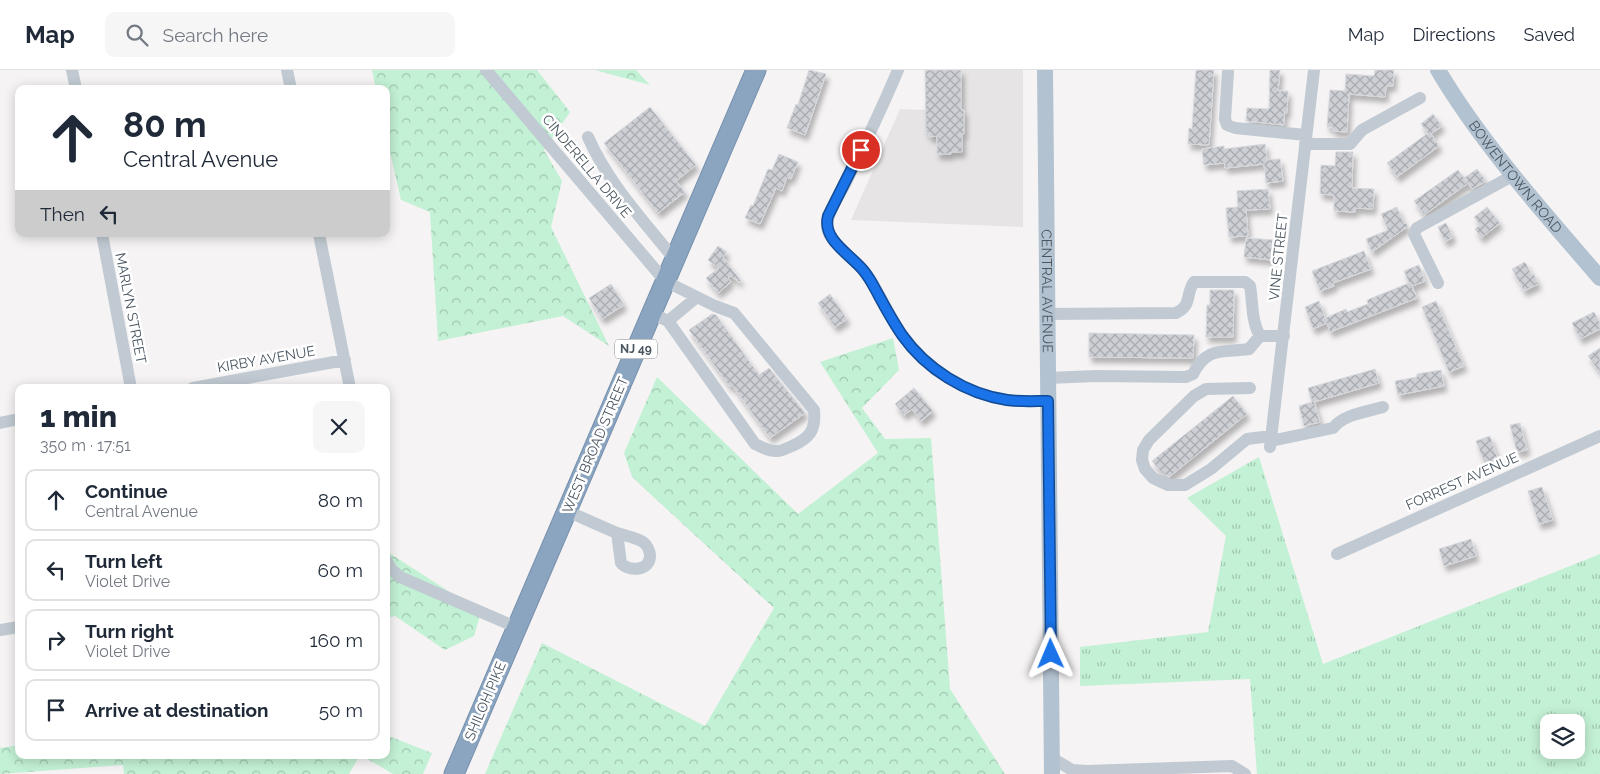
<!DOCTYPE html>
<html lang="en">
<head>
<meta charset="utf-8">
<style>
  :root { --surface:#fff; --page:#f6f6f7; --text:#1f2937; --muted:#747a83; --line:#e0e1e3 }
  body { margin:0; font-family:Raleway,sans-serif; background:var(--page); color:var(--text); height:100vh; display:flex; flex-direction:column; font-size:19px; white-space:nowrap }
  * { box-sizing:border-box; margin:0 }
  p { font-size:16px; color:var(--muted) }
  .icon { flex:none; width:28px; height:28px; fill:none; stroke:currentColor; stroke-width:2; stroke-linecap:round; stroke-linejoin:round }
  .map { position:relative; flex:1; overflow:hidden }
  .side { position:absolute; left:15px; top:314px; width:375px; height:375px; display:flex; flex-direction:column; background:var(--surface); border-radius:10px; box-shadow:0 2px 12px #0003 }
  .side>* { flex:none }
  .banner { position:absolute; left:15px; top:15px; width:375px; height:152px; border-radius:10px; box-shadow:0 2px 12px #0003; background:#fff; color:var(--text); overflow:hidden }
  .tools { position:absolute; left:1540px; top:644px; display:grid; gap:10px }
  .tools a { display:grid; place-items:center; width:45px; height:45px; border-radius:10px; background:var(--surface); box-shadow:0 2px 12px #0003; font-size:25px }
  .pin { position:absolute; display:grid; place-items:center; width:42px; height:42px; color:#fff; margin:-21px; border:2px solid #fff; border-radius:50%; box-shadow:0 1px 5px #0007 }
  .me { position:absolute; width:55px; margin:-28px; rotate:359deg; stroke-linejoin:round; filter:drop-shadow(0 0 4px #0008) }
  .turn { display:flex; align-items:center; gap:18px; height:105px; padding:0 25px; font-size:22px }
  .turn .icon { width:65px; height:65px; stroke-width:2.5 }
  .turn b { display:block; font-size:35px; line-height:42px }
  .then { display:flex; align-items:center; height:48px; padding:0 25px; background:#0003; gap:10px; font-size:19px }
  .round { display:grid; place-items:center; flex:none; width:52px; height:52px; border-radius:10px; background:var(--page) }
  .headline { display:flex; align-items:center; justify-content:space-between; height:85px; padding:0 25px }
  h1 { font-size:30px; font-weight:800; line-height:38px }
  ul { padding:0; list-style:none }
  li { display:flex; align-items:center; gap:15px; height:62px; margin:0 10px 8px; padding:0 15px; border:2px solid var(--line); border-radius:10px }
  li div { flex:1 }
  li b { display:block; font-size:19px }
  li em { font-style:normal }
  header { display:flex; align-items:center; gap:30px; box-sizing:border-box; height:70px; padding:0 25px; background:var(--surface); border-bottom:1px solid var(--line) }
  header strong { font-size:24px }
  nav { display:flex; gap:28px; margin-inline-start:auto; font-size:18px }
  .search { width:350px; height:45px; background:var(--page); display:flex; align-items:center; gap:12px; box-sizing:border-box; padding:0 18px; border-radius:10px; color:var(--muted); font-size:19px }
  .map>svg:first-child { display:block }
  .education { fill:#e6e4e5 }
  .grass { fill:url(#grass-tufts); fill-rule:evenodd }
  .forest { fill:url(#forest-crowns) }
  .building { fill:url(#building-cross-hatch); stroke:#d7d9de; filter:url(#shadow) }
  .lines { fill:none; stroke-linecap:round; stroke-linejoin:round }
  .highway-casing { stroke:#7690ad; stroke-width:21 }
  .minor { stroke:#c1cad2; stroke-width:12 }
  .major { stroke:#b3c2d1; stroke-width:16 }
  .highway { stroke:#8ba5c1; stroke-width:19 }
  .route-casing { stroke:#114b97; stroke-width:12 }
  .route { stroke:#1a73e8; stroke-width:9 }
  .labels { text-anchor:middle; stroke-width:5; stroke-linejoin:round; paint-order:stroke }
  .shield { fill:#fff; stroke:#808990; stroke-width:1 }
  .shield-label { font-size:12px; font-weight:bold; fill:#4a5661 }
  .street-label { font-size:14px; fill:#4a5661; stroke:#fff }
</style>
</head>
<body>
<header>
<strong>Map</strong>
<div class="search"><svg class="icon" aria-label="search" viewBox="0 0 24 24"><circle cx="10" cy="10" r="6"/><path d="M15 15l6 6"/></svg>Search here</div>
<nav><a>Map</a><a>Directions</a><a>Saved</a></nav>
</header>
<div class="map">
<svg width="1600" height="704" viewBox="0 0 1600 704">
  <defs>
    <pattern id="grass-tufts" width="24" height="20" patternUnits="userSpaceOnUse" patternTransform="scale(1.25)"><rect width="24" height="20" fill="#c3f1d5"/><path d="M3 7l-1-3M5 7V3M7 7l1-3M15 17l-1-3M17 17v-4M19 17l1-3" fill="none" stroke="#a0c6b0"/></pattern>
    <pattern id="forest-crowns" width="20" height="18" patternUnits="userSpaceOnUse" patternTransform="scale(1.25)"><rect width="20" height="18" fill="#c3f1d5"/><path d="M2 6a3 3 0 1 1 6 0M12 15a3 3 0 1 1 6 0" fill="none" stroke="#a0c6b0"/></pattern>
    <pattern id="building-cross-hatch" width="8" height="8" patternUnits="userSpaceOnUse" patternTransform="scale(1.25)"><rect width="8" height="8" fill="#cdcfd5"/><path d="M0 0l8 8M0 8l8-8" fill="none" stroke="#a8abb0"/></pattern>
    <filter id="shadow"><feDropShadow dx="3" dy="5.5" stdDeviation="2.5" flood-color="#0004"/></filter>
  </defs>
  <rect width="100%" height="100%" fill="#f5f3f3"/>
  <!-- education -->
  <path class="education" d="M 926,0 L 1023,0 L 1023,157 L 851,150 L 900,39 L 926,40 Z"/>
  <!-- grass -->
  <path class="grass" d="M 1259,387 L 1323,594 L 1600,484 L 1600,704 L 1257,704 L 1250,609 L 1080,616 L 1080,577 L 1208,562 L 1226,466 L 1187,428 ZM 1549,652 L 1576,652 L 1576,680 L 1549,680 Z"/>
  <!-- forest -->
  <path class="forest" d="M 372,0 L 537,0 L 570,42 L 544,80 L 562,111 L 551,157 L 609,276 L 563,246 L 438,271 L 430,142 L 401,130 L 386,64 L 386,19 L 376,19 Z
    M 595,0 L 636,0 L 650,15 Z
    M 893,268 L 899,300 L 862,338 L 885,369 L 931,368 L 950,619 L 1005,704 L 485,704 L 542,573 L 705,656 L 774,538 L 632,407 L 624,383 L 657,307 L 798,444 L 878,383 L 820,292 Z
    M 386,481 L 481,542 L 474,566 L 445,580 L 395,546 L 386,548 Z
    M 386,665 L 432,683 L 423,704 L 393,704 L 361,685 L 386,685 Z
    M 19,675 L 19,685 L 360,685 L 349,704 L 124,704 L 123,695 L 0,704 L 0,678 Z"/>
  <!-- building -->
  <path class="building" d="M 809,0 L 826,4 L 805,65 L 787,58 L 796,34 L 798,35 Z
    M 925,0 L 961,0 L 961,40 L 964,40 L 964,64 L 962,64 L 962,82 L 951,82 L 951,84 L 937,84 L 937,66 L 929,67 L 929,62 L 926,63 Z
    M 1196,0 L 1214,0 L 1209,75 L 1188,74 L 1189,58 L 1192,59 Z
    M 1270,0 L 1280,0 L 1278,21 L 1288,21 L 1287,43 L 1284,43 L 1284,55 L 1246,51 L 1247,38 L 1269,39 Z
    M 1375,0 L 1394,0 L 1393,16 L 1386,16 L 1385,27 L 1349,24 L 1347,62 L 1333,61 L 1333,57 L 1327,57 L 1330,20 L 1345,21 L 1346,4 L 1374,6 Z
    M 650,37 L 696,95 L 676,111 L 685,122 L 658,143 L 604,73 Z
    M 1433,44 L 1442,56 L 1431,64 L 1439,76 L 1397,107 L 1387,93 L 1428,63 L 1421,54 Z
    M 1265,74 L 1267,90 L 1280,89 L 1283,111 L 1266,113 L 1264,94 L 1225,98 L 1225,93 L 1204,95 L 1202,79 L 1224,76 L 1224,79 Z
    M 1336,82 L 1353,82 L 1352,118 L 1374,119 L 1373,139 L 1355,138 L 1355,142 L 1334,141 L 1334,125 L 1320,124 L 1321,95 L 1335,96 Z
    M 779,84 L 798,92 L 791,109 L 787,107 L 782,121 L 776,118 L 760,154 L 745,148 L 751,135 L 753,136 L 768,99 L 772,100 Z
    M 1477,99 L 1486,111 L 1472,119 L 1464,108 Z
    M 1458,100 L 1468,113 L 1424,145 L 1414,131 Z
    M 1268,119 L 1270,139 L 1246,140 L 1248,166 L 1229,167 L 1226,138 L 1238,137 L 1237,121 Z
    M 1397,137 L 1404,154 L 1406,153 L 1408,156 L 1372,182 L 1366,169 L 1388,160 L 1381,144 Z
    M 1487,137 L 1500,153 L 1481,168 L 1475,159 L 1480,155 L 1474,147 Z
    M 1446,153 L 1453,167 L 1445,172 L 1438,157 Z
    M 1246,168 L 1274,170 L 1272,190 L 1244,187 Z
    M 718,176 L 727,182 L 723,187 L 741,211 L 739,212 L 731,206 L 728,208 L 731,212 L 718,223 L 706,208 L 719,198 L 708,190 Z
    M 1364,181 L 1371,199 L 1333,213 L 1334,216 L 1320,221 L 1312,201 Z
    M 1525,192 L 1532,205 L 1534,204 L 1538,214 L 1524,221 L 1512,199 Z
    M 1419,195 L 1425,211 L 1412,216 L 1417,228 L 1330,262 L 1327,253 L 1313,259 L 1305,237 L 1319,231 L 1325,248 L 1346,239 L 1347,242 L 1368,234 L 1367,230 L 1409,213 L 1404,201 Z
    M 611,214 L 624,235 L 602,249 L 589,228 Z
    M 1210,220 L 1234,220 L 1233,267 L 1206,267 L 1207,235 L 1210,235 Z
    M 830,224 L 847,249 L 835,257 L 818,233 Z
    M 1436,231 L 1464,296 L 1449,302 L 1422,237 Z
    M 1594,242 L 1600,253 L 1600,259 L 1580,269 L 1572,253 Z
    M 712,244 L 716,245 L 759,305 L 769,298 L 805,343 L 770,368 L 732,315 L 730,317 L 689,260 Z
    M 1089,263 L 1194,265 L 1193,288 L 1089,287 Z
    M 1600,278 L 1600,303 L 1588,286 Z
    M 1375,299 L 1379,313 L 1314,332 L 1320,352 L 1304,356 L 1299,336 L 1312,332 L 1308,318 Z
    M 1441,300 L 1444,316 L 1398,325 L 1395,311 L 1417,307 L 1417,304 Z
    M 914,318 L 933,341 L 921,351 L 912,339 L 904,345 L 895,334 Z
    M 1233,326 L 1247,344 L 1169,407 L 1162,403 L 1152,391 Z
    M 1520,353 L 1527,380 L 1517,382 L 1510,355 Z
    M 1490,366 L 1498,390 L 1485,394 L 1476,371 Z
    M 1542,417 L 1553,450 L 1539,454 L 1528,421 Z
    M 1471,469 L 1476,486 L 1444,496 L 1439,479 Z"/>
  <g class="lines">
    <!-- highway casing -->
    <g class="highway-casing">
      <path id="highway" d="M 454,704 L 756,0"/>
    </g>
    <!-- minor -->
    <path class="minor" d="M 72,0 L 76,19
      M 287,0 L 291,19
      M 486,0 L 665,211 L 715,236 L 734,243 L 814,340 C 816,360 810,368 792,376 C 787,378 782,381 777,381 C 769,382 762,377 755,374 L 668,251 L 651,243
      M 898,0 C 882,38 864,76 845,114 C 840,124 827,143 827,155 C 826,171 854,188 864,201 C 879,220 888,246 903,266 C 927,299 966,324 1007,330 C 1021,332 1035,331 1049,331
      M 1228,2 L 1225,49 L 1227,55 L 1235,58 L 1306,65
      M 588,67 C 608,113 644,151 675,190
      M 1305,74 L 1350,74 L 1362,60 L 1420,28
      M 102,164 L 131,318
      M 319,164 L 350,318
      M 1438,213 L 1414,164 L 1417,158 L 1514,105
      M 1048,244 L 1176,243 C 1193,235 1185,224 1194,212 L 1245,212 L 1250,216 C 1253,232 1251,251 1260,266
      M 668,251 L 697,227
      M 1048,308 L 1096,306 L 1186,307 L 1193,304 C 1207,276 1222,283 1249,279 L 1260,266 L 1284,266
      M 193,318 L 345,290
      M 1250,318 L 1206,319 L 1194,326 L 1149,370 L 1143,380 L 1142,390 L 1145,399 L 1153,408 L 1168,415 L 1185,415 L 1211,399 L 1247,369 L 1271,366
      M 0,353 L 19,349
      M 1271,371 L 1333,358 C 1344,344 1366,342 1383,337
      M 1270,377 L 1314,0
      M 567,441 C 583,448 600,456 617,463 C 626,466 635,467 643,472 C 647,475 650,481 650,486 C 650,501 629,502 621,493 L 617,463
      M 1337,484 L 1600,366
      M 386,490 L 391,499 L 400,507 L 516,557
      M 0,560 L 19,557
      M 1052,688 L 1072,700 L 1087,701 L 1232,696 L 1245,704"/>
    <!-- major -->
    <g class="major">
      <path id="s1" d="M 1045,0 L 1052,704"/>
      <path id="s2" d="M 1438,0 C 1481,73 1545,144 1600,208"/>
    </g>
    <!-- highway -->
    <use href="#highway" class="highway"/>
  </g>
  <g class="lines">
    <!-- route casing -->
    <g class="route-casing">
      <path id="route" d="M 861,80 L 828,146 C 822,170 850,184 863,200 C 870,208 874,217 879,226 C 886,239 894,253 902,265 C 926,299 966,324 1007,330 C 1020,332 1035,331 1048,331 L 1051,584"/>
    </g>
    <!-- route -->
    <use href="#route" class="route"/>
  </g>
  <g class="labels">
    <!-- shield labels -->
    <rect class="shield" x="615" y="269.5" width="42" height="19" rx="4"/>
    <g class="shield-label">
      <text x="636" y="283">NJ 49</text>
    </g>
    <!-- street labels -->
    <g class="street-label">
      <text transform="translate(587 96) rotate(50)" y="5">CINDERELLA DRIVE</text>
      <text dy="5" stroke="none"><textPath href="#s2" startOffset="132">BOWENTOWN ROAD</textPath></text>
      <text transform="translate(1278 187) rotate(-84)" y="5">VINE STREET</text>
      <text dy="5" stroke="none"><textPath href="#s1" startOffset="221">CENTRAL AVENUE</textPath></text>
      <text transform="translate(131 238) rotate(79)" y="5">MARLYN STREET</text>
      <text transform="translate(266 289) rotate(-10)" y="5">KIRBY AVENUE</text>
      <text transform="translate(595 375) rotate(-67)" y="5">WEST BROAD STREET</text>
      <text transform="translate(1462 411) rotate(-24)" y="5">FORREST AVENUE</text>
      <text transform="translate(485 631) rotate(-67)" y="5">SHILOH PIKE</text>
    </g>
  </g>
</svg>
<div class="tools">
<a><svg class="icon" aria-label="layers" viewBox="0 0 24 24"><path d="M12 4l9 5-9 5-9-5zM3 14l9 5 9-5"/></svg></a>
</div>
<div class="pin" style="left:861px;top:80px;background:#d93025"><svg class="icon" aria-label="arrive" viewBox="0 0 24 24"><path d="M6 21V4h12l-3 4 3 4H6"/></svg></div>
<svg class="me" style="left:1051px;top:584px" viewBox="-20 -20 40 40"><path d="M0-17L14 15 0 8-14 15z" fill="#1a73e8" stroke="#fff" stroke-width="4"/></svg>
<div class="banner">
<div class="turn"><svg class="icon" aria-label="ahead" viewBox="0 0 24 24"><path d="M12 20V5M6 11l6-6 6 6"/></svg><div><b>80 m</b>Central Avenue</div></div>
<div class="then">Then<svg class="icon" aria-label="left" viewBox="0 0 24 24"><path d="M17 20v-9H6M10 6l-5 5 5 5"/></svg></div>
</div>
<section class="side">
<div class="headline"><div><h1>1 min</h1><p>350 m · 17:51</p></div><a class="round"><svg class="icon" aria-label="close" viewBox="0 0 24 24"><path d="M6 6l12 12M18 6L6 18"/></svg></a></div>
<ul>
<li><svg class="icon" aria-label="ahead" viewBox="0 0 24 24"><path d="M12 20V5M6 11l6-6 6 6"/></svg><div><b>Continue</b><p>Central Avenue</p></div><em>80 m</em></li>
<li><svg class="icon" aria-label="left" viewBox="0 0 24 24"><path d="M17 20v-9H6M10 6l-5 5 5 5"/></svg><div><b>Turn left</b><p>Violet Drive</p></div><em>60 m</em></li>
<li><svg class="icon" aria-label="right" viewBox="0 0 24 24"><path d="M7 20v-9h11M14 6l5 5-5 5"/></svg><div><b>Turn right</b><p>Violet Drive</p></div><em>160 m</em></li>
<li><svg class="icon" aria-label="arrive" viewBox="0 0 24 24"><path d="M6 21V4h12l-3 4 3 4H6"/></svg><div><b>Arrive at destination</b></div><em>50 m</em></li>
</ul>
</section>
</div>
</body>
</html>
